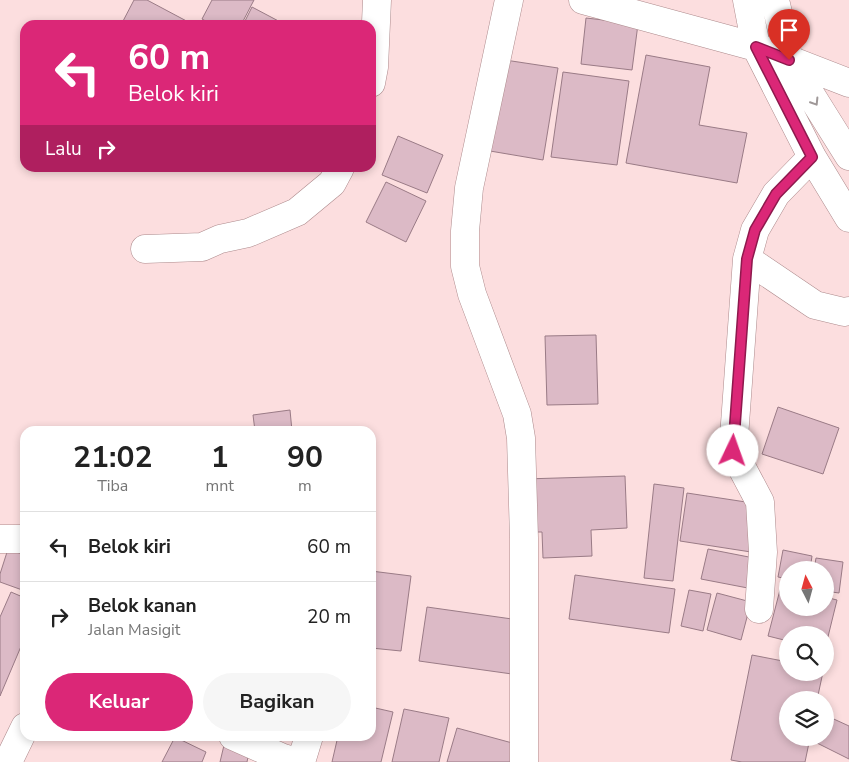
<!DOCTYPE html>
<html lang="id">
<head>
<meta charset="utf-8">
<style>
  :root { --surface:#fff; --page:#f6f6f6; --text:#222; --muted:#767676; --line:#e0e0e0; --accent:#db2777 }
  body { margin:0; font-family:"Nunito Sans",sans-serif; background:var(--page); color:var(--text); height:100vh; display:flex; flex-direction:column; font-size:19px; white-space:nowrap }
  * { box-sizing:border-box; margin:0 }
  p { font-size:16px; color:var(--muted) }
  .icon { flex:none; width:28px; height:28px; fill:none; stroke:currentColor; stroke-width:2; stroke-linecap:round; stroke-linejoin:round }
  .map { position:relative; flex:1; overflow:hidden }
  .drawer { position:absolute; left:20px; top:426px; width:356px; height:315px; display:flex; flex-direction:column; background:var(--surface); border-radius:15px; box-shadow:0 2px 8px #0003 }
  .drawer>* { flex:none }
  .banner { position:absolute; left:20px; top:20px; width:356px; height:152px; border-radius:15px; box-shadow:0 2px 8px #0003; background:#db2777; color:#fff; overflow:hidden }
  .needle { width:32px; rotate:354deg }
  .fabs { position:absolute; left:779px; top:561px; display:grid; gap:10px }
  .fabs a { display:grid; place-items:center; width:55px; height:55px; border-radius:50%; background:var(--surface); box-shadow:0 2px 8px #0003; font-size:25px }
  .pin { position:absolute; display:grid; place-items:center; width:42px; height:42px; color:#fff; margin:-51px -21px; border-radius:50% 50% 50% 0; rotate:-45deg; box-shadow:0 0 5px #0007 }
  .pin .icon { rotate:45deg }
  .me { position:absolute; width:55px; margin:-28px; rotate:3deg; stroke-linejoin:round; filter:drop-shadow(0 0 4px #0008) }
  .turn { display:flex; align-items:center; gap:18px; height:105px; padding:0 25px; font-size:22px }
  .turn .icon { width:65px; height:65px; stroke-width:2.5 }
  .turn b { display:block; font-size:35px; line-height:42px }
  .then { display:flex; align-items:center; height:48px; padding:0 25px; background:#0003; gap:10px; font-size:19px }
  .eta { display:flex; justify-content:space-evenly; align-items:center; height:85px; text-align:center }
  .eta b { font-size:30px; font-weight:700; line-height:35px }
  .action { display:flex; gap:10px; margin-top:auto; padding:10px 25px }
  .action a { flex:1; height:58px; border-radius:30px; background:var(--accent); color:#fff; font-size:20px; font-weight:700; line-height:58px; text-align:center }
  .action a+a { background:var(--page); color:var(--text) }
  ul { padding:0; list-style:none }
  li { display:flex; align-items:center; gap:15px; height:70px; padding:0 25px; border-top:1px solid var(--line) }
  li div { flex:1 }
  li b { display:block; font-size:19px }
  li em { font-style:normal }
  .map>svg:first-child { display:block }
  .building { fill:#dcbac6; stroke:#9a7b86 }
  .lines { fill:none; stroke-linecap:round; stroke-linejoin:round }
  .minor-casing { stroke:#ad8a8c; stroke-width:29 }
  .minor { stroke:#fff; stroke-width:28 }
  .oneway { stroke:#9f9898 }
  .route-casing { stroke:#8e194d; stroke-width:12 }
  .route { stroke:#db2777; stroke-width:9 }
</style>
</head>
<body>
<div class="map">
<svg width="849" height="762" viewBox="0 0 849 762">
  <rect width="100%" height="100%" fill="#fcdedf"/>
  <!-- building -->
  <path class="building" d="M 134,0 L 147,0 L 194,25 L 126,25 L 122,23 Z
    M 212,0 L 254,0 L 241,25 L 213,25 L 202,19 Z
    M 252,7 L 286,25 L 243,25 Z
    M 586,18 L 638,24 L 632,70 L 581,64 Z
    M 646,55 L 710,67 L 699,125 L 747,133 L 737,183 L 626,163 Z
    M 505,60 L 558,68 L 543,160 L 490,151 Z
    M 563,72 L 629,81 L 617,165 L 551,157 Z
    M 398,136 L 443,155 L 427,193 L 382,175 Z
    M 386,182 L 426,201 L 406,242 L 366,222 Z
    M 596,335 L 598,404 L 547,405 L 545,336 Z
    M 778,407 L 839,428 L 823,474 L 762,454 Z
    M 290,410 L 292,431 L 255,431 L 253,415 Z
    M 625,476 L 627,528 L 591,530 L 592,556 L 543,558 L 542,532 L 525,532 L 524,479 Z
    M 654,484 L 684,488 L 673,581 L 644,578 Z
    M 687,493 L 759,504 L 751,552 L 680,541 Z
    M 8,549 L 25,555 L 25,591 L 0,582 L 0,574 Z
    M 708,549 L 759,559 L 753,589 L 701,579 Z
    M 783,550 L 812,556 L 810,570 L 788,570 L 788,579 L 778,577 Z
    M 816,558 L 843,562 L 839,593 L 825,591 L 825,570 L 814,570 Z
    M 371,571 L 411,576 L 401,651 L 371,648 Z
    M 575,575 L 675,589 L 669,633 L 569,619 Z
    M 781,586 L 788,588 L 788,608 L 825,608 L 825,597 L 837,600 L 825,649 L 825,635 L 788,635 L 788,641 L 768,636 Z
    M 689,590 L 711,594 L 703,631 L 681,626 Z
    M 11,592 L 25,598 L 25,637 L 0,696 L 0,617 Z
    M 717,593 L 751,602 L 741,640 L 707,630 Z
    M 427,607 L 519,620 L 512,674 L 419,661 Z
    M 752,655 L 788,662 L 788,672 L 823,672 L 817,700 L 788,700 L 788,738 L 810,738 L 805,762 L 742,762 L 731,760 Z
    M 371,707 L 393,712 L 381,762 L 332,762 L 338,736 L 371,736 Z
    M 404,709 L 449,718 L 439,762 L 392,762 Z
    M 825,715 L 849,726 L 849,759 L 811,740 L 812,738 L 825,738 Z
    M 457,728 L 516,744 L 511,762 L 447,762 Z
    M 175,737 L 206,752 L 202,762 L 162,762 Z
    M 225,741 L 250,747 L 247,762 L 220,762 Z"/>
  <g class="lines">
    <!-- minor casing -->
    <g class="minor-casing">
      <path id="minor" d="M 509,0 L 469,188 L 465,231 L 465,266 L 472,294 L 517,414 L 521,438 L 524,538 L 524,762
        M 583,0 L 756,47 L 849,83
        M 747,0 L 756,47 L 812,157 L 849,218
        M 775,0 L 789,60 L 849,156
        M 371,83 L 374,67 L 377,0
        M 145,249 L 202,247 L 220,239 L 248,233 L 297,212 L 332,183 L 340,168
        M 747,259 L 815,305 L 844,312 L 849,311
        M 0,539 L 25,539
        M 759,609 L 763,552 L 760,502 L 733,451 L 747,259 L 755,230 L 776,194 L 812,157
        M 233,736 L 283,758 L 298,762
        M 8,762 L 25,727
        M 301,762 L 309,736"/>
    </g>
    <!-- minor -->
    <use href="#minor" class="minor"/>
  </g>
  <!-- one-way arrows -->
  <defs><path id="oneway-chevron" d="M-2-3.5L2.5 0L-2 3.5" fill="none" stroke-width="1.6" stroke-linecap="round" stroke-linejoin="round" transform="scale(1.25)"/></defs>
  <use class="oneway" href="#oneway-chevron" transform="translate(815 102) rotate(58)"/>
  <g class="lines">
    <!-- route casing -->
    <g class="route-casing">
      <path id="route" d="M 733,451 L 747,259 L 755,230 L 776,194 L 812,157 L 756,47 L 789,60"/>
    </g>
    <!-- route -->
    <use href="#route" class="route"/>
  </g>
</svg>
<div class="fabs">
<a><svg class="needle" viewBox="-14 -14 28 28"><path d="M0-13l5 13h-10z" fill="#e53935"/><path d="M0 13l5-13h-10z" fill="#767676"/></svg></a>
<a><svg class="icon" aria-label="search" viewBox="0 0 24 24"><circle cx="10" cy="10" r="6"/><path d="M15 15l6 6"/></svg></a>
<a><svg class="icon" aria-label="layers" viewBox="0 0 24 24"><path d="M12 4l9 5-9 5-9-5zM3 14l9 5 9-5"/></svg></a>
</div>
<div class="pin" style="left:789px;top:60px;background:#d93025"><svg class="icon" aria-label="arrive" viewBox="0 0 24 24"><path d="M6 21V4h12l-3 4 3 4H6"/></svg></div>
<svg class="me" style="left:733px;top:451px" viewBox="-20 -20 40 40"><circle r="19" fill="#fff"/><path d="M0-13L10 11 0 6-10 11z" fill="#db2777"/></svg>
<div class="banner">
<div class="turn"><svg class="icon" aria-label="left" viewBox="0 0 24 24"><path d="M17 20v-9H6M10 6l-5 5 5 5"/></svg><div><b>60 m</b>Belok kiri</div></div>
<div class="then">Lalu<svg class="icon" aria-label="right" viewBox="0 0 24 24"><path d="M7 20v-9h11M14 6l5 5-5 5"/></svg></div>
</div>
<section class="drawer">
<div class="eta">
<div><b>21:02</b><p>Tiba</p></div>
<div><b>1</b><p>mnt</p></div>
<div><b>90</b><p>m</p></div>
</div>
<ul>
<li><svg class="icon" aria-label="left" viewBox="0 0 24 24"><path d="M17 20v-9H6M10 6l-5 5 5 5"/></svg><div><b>Belok kiri</b></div><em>60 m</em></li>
<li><svg class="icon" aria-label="right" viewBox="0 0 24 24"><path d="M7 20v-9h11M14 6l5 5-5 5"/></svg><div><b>Belok kanan</b><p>Jalan Masigit</p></div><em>20 m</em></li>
</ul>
<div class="action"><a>Keluar</a><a>Bagikan</a></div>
</section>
</div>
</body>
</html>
